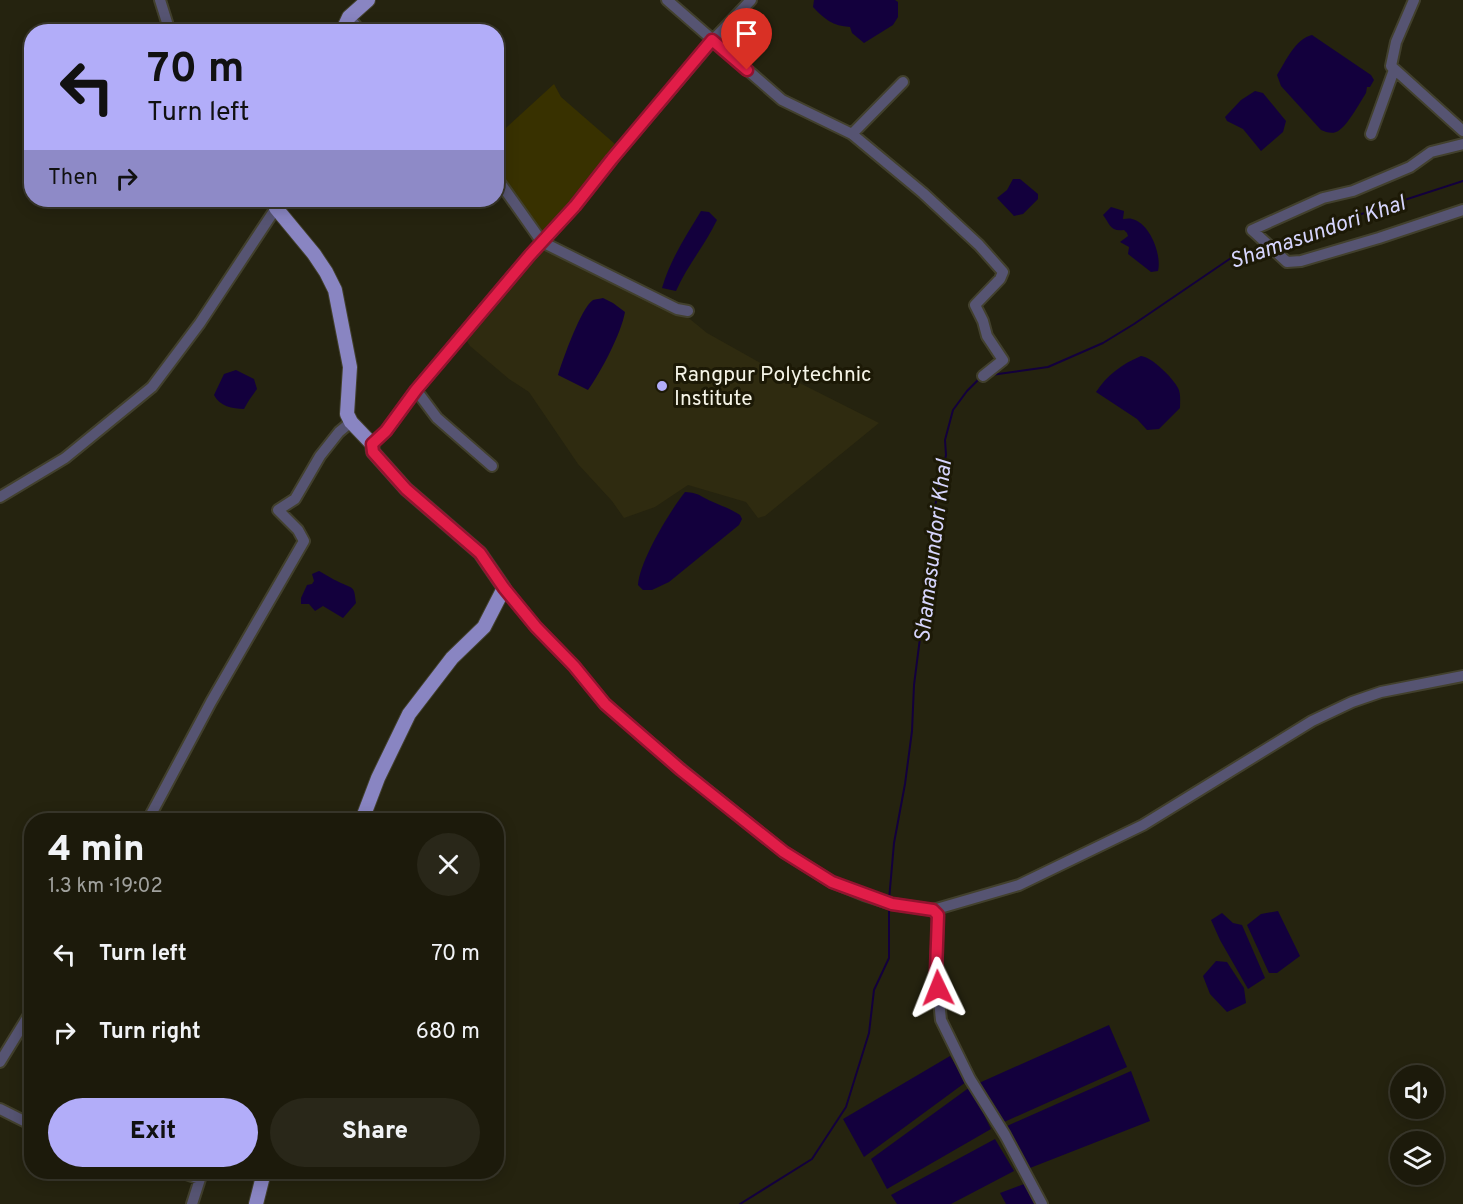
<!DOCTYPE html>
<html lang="en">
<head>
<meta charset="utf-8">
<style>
  :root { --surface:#1c1a0b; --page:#292719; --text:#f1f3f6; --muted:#a0a19d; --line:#3a382c; --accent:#b2adf9 }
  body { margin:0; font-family:Overpass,sans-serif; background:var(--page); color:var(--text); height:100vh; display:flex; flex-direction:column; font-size:22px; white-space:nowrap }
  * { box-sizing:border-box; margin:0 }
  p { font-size:20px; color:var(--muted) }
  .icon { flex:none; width:33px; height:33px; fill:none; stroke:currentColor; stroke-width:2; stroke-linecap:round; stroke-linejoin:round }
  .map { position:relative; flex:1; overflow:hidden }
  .panel { position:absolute; left:24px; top:813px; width:480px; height:366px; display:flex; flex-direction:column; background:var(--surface); border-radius:24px; box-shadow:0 3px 15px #0003,0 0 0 2px var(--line) }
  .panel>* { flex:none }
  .guide { position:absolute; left:24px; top:24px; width:480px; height:183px; border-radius:24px; box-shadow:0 3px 15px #0003,0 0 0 2px var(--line); background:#b2adf9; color:#111; overflow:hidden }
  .buttons { position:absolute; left:1390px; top:1065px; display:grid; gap:12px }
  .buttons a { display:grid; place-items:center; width:54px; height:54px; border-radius:50%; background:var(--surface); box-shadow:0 3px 15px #0003,0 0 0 2px var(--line); font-size:30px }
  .pin { position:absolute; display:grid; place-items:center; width:51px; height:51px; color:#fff; margin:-62px -26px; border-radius:50% 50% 50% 0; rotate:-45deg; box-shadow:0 0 6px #0007 }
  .pin .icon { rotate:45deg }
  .me { position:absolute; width:66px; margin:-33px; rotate:358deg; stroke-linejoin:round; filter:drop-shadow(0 0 4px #0008) }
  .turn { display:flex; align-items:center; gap:21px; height:126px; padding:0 24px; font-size:27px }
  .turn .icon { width:78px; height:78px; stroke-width:2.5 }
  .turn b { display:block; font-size:42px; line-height:51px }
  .then { display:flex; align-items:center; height:57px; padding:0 24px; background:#0003; gap:12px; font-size:22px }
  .round { display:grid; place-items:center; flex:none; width:63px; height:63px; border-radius:32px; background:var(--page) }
  .head { display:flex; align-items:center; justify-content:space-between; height:102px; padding:0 24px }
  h1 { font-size:36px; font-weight:800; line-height:45px }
  .cta { display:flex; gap:12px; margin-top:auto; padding:12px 24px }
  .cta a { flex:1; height:69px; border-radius:36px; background:var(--accent); color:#111; font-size:24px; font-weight:800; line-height:69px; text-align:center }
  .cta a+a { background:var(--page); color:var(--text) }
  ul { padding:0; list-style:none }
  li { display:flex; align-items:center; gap:18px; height:78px; padding:0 24px }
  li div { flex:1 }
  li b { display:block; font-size:22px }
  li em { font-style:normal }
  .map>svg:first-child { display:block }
  .built { fill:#2f2b10 }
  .green { fill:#383100 }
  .water { fill:#13003d }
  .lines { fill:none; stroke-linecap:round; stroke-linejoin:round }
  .stream { stroke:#13003d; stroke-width:2 }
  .minor-casing { stroke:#42402d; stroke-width:14 }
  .major-casing { stroke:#42402d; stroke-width:16 }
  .minor { stroke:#565472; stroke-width:10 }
  .major { stroke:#8985c2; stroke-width:14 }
  .route-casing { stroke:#92132f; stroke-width:15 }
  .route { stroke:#e11d48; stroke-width:10 }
  .poi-dot { fill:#b2adf9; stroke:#1c1906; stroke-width:2 }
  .labels { text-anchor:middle; stroke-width:6; stroke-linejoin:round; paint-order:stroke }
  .poi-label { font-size:21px; fill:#f5f4e7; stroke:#1c1906; text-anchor:start }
  .water-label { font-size:22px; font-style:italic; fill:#d6d5fd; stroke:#1c1906 }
</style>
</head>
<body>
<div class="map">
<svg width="1463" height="1204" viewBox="0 0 1463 1204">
  <rect width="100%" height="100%" fill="#25230f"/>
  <!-- built -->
  <path class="built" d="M 545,242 L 685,315 L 707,333 L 764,365 L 879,423 L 765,516 L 758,518 L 746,502 L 688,485 L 655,507 L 624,518 L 612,501 L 578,464 L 529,392 L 509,379 L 470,346 L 464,337 Z"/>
  <!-- green -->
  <path class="green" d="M 554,84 L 561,97 L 615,144 L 575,197 L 533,242 L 497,179 L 496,137 Z"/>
  <!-- water -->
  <path class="water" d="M 814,0 L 895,0 L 898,2 L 898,17 L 893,25 L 864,43 L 852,33 L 850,27 C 833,26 824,19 813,7 Z
    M 1312,35 L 1371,75 L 1374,80 L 1370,87 L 1367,87 L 1366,93 C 1360,102 1346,129 1336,132 C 1331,134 1326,132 1321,130 L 1281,86 L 1277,75 C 1286,61 1295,39 1312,35 Z
    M 1255,91 L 1263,93 L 1286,121 L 1283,132 L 1261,151 L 1243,129 L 1227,121 L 1225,117 L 1241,100 Z
    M 1013,179 L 1020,179 L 1038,194 L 1038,199 L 1023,214 L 1014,216 L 997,198 L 1007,190 Z
    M 1111,207 L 1124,211 L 1123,219 C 1126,219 1129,218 1132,219 C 1150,223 1162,255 1158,271 L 1151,272 L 1128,254 L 1129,247 L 1120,242 L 1128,236 L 1127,233 L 1124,230 C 1110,232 1110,224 1103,215 Z
    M 701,211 L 709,212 L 717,220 C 705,245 687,266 676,291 L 662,288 C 670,260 686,236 701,211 Z
    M 603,298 L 613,303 L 625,312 C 621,334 601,372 588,390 L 558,375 C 563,359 581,308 593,300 C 595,299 601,299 603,298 Z
    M 1141,356 C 1152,357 1173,378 1178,388 C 1181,393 1180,402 1180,408 L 1159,429 L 1147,430 L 1137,419 L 1096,392 C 1107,375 1122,364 1141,356 Z
    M 236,370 L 254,379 L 257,389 C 252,396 248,401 244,409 C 233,409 219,406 214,395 L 224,374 Z
    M 685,492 C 700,493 701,497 713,502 C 722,506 731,509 740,515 L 742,519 L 739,525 L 669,582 L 652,590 L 643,590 L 638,585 C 640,560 670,511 685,492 Z
    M 319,571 C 326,575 336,581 341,583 C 355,589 354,587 356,603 L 343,618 L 323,606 L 315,611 L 309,604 L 301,604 L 301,598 L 307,585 L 312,584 L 314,581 L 312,574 Z
    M 1278,911 L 1300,956 L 1277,973 L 1269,973 L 1247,925 L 1261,914 Z
    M 1222,913 L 1233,923 L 1242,925 L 1265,978 L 1248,989 L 1220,940 L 1211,920 Z
    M 1216,961 L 1227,962 L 1244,988 L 1246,1003 L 1227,1012 L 1210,994 L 1203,976 Z
    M 1109,1025 L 1127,1067 L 1004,1122 L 979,1083 Z
    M 950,1056 L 966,1082 L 864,1157 L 843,1119 Z
    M 1131,1071 L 1150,1121 L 1030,1168 L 1007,1126 Z
    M 970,1087 L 991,1129 L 887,1189 L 871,1159 Z
    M 995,1139 L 1014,1171 L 951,1204 L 897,1204 L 891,1195 Z
    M 1027,1183 L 1038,1204 L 1006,1204 L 1000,1193 Z"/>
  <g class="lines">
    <!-- stream -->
    <path class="stream" d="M 1272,243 L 1463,181
      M 991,375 L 1048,367 L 1103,343 L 1134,324 L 1231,258 L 1241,257 L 1264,247
      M 889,900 L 894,843 L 905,784 L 912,731 L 914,685 L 927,583 L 932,520 L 946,455 L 945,440 L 953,410 L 967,391 L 980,378
      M 740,1204 L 812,1159 L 846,1107 L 869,1033 L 874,990 L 889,958 L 889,909"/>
    <!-- minor casing -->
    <g class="minor-casing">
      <path id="minor" d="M 160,0 L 170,32
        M 667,0 L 782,100 L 852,134 L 923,193 L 979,245 L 1003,272 L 1000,279 L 975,305 L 983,321 L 987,336 L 1003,360 L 983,376
        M 349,17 L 361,32
        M 1391,66 L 1463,131
        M 852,134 L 903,82
        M 1371,134 L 1394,70 L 1391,66 L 1396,42 L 1414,0
        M 1463,144 L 1431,152 L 1410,167 L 1353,191 L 1323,198 L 1252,230 L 1287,262 L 1301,261 L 1379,238 L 1463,210
        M 496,177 L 542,242 L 677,309 L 688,311
        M 416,390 L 437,418 L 492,466
        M 372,444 L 386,431 L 416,390 L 530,255 L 575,206 L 612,159 L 713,40 L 751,0
        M 0,497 L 65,458 L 152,387 L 200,323 L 276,208 L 270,200
        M 504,588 L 536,627 L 574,666 L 605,704 L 681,769 L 784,852 L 832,882 L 864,895 L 892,904 L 933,910 L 1019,885 L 1143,825 L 1312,721 L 1352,702 L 1381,692 L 1463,676
        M 148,820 L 211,702 L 304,541 L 298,530 L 278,510 L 295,499 L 320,456 L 339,432 L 351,422
        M 933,910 L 938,916 L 936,971 L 941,1020 L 970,1079 L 1005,1135 L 1042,1204
        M 0,1062 L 32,1010
        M 0,1109 L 32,1125
        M 167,1172 L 186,1174 L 200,1179 L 192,1204"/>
    </g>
    <!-- major casing -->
    <g class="major-casing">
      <path id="major" d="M 342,32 L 349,17 L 368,0
        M 279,200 L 276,208 L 314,254 L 326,272 L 335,290 L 350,367 L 347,414 L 351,422 L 372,444 L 373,452 L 406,489 L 480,553 L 504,588 L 484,627 L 452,658 L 409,714 L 378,778 L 362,820
        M 256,1204 L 264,1172"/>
    </g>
    <!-- minor -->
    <use href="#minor" class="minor"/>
    <!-- major -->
    <use href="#major" class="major"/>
  </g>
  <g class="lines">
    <!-- route casing -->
    <g class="route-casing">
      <path id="route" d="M 747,70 L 712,40 L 612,159 L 575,206 L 530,255 L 416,390 L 386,431 L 372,444 L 373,452 L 406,489 L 480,553 L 504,588 L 536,627 L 574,666 L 605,704 L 681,770 L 784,852 L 832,882 L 892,904 L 933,910 L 938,915 L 936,971 L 938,988"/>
    </g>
    <!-- route -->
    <use href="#route" class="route"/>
  </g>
  <!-- markers -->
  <circle class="poi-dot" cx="662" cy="386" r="6"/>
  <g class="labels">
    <!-- poi labels -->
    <g class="poi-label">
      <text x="674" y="381">Rangpur Polytechnic<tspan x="674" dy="24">Institute</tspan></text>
    </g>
    <!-- water labels -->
    <g class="water-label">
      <text transform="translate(1317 231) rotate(-19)" y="8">Shamasundori Khal</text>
      <text transform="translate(932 551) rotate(-83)" y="8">Shamasundori Khal</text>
    </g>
  </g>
</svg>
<div class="buttons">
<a><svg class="icon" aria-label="sound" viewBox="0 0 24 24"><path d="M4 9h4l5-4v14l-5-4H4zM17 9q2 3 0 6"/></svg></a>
<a><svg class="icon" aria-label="layers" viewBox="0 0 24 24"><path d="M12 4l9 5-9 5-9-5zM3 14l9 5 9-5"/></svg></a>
</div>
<div class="pin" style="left:747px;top:70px;background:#d93025"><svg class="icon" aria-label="arrive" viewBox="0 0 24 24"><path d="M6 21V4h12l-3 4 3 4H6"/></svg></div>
<svg class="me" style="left:938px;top:988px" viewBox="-20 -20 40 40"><path d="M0-17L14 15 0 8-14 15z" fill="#e11d48" stroke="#fff" stroke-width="4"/></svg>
<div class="guide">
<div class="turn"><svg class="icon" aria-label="left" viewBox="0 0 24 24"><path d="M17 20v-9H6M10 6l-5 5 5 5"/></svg><div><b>70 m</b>Turn left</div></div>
<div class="then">Then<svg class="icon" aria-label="right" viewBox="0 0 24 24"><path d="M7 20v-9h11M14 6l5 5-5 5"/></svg></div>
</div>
<section class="panel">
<div class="head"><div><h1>4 min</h1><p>1.3 km · 19:02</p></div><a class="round"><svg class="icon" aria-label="close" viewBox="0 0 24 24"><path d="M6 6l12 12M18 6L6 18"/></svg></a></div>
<ul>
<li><svg class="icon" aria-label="left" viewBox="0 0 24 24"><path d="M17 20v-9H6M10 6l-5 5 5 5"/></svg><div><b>Turn left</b></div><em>70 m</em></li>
<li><svg class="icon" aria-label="right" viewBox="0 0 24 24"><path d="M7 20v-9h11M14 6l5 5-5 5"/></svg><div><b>Turn right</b></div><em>680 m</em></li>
</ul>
<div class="cta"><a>Exit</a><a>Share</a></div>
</section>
</div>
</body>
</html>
